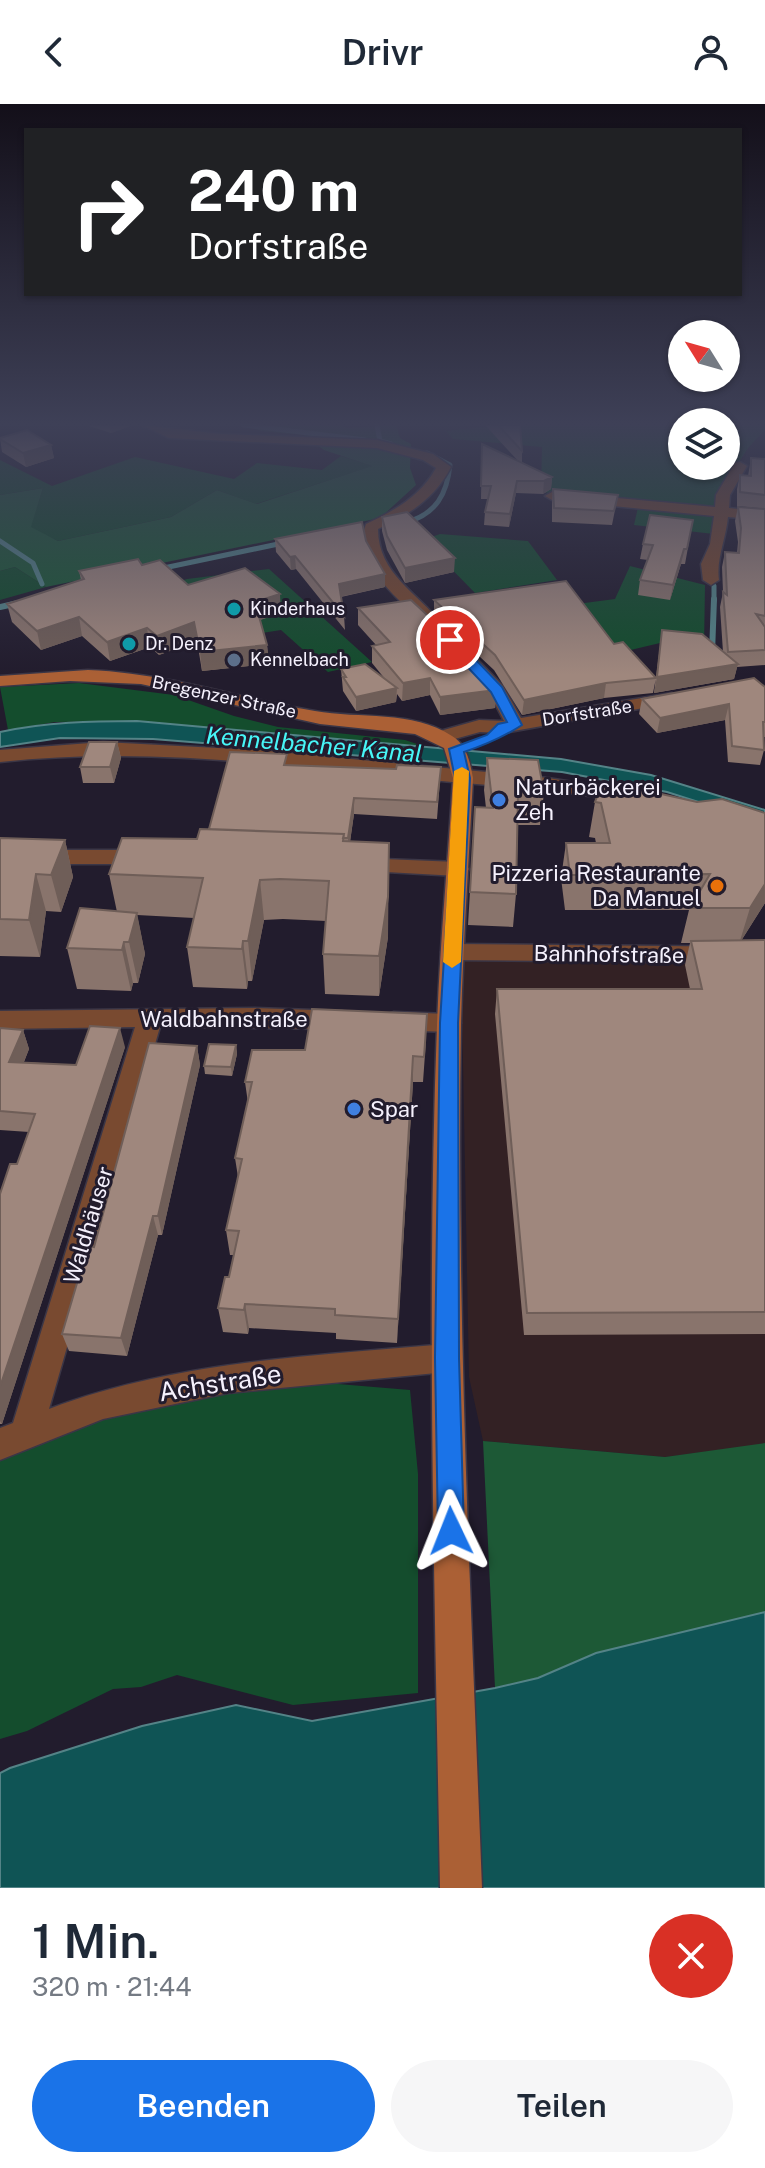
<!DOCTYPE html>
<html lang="de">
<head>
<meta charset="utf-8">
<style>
  :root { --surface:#fff; --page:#f6f6f7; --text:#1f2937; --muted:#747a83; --accent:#1a73e8 }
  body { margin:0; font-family:"Public Sans",sans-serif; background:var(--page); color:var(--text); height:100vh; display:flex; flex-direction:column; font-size:30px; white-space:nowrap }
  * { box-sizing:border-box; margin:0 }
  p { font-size:26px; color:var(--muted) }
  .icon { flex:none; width:44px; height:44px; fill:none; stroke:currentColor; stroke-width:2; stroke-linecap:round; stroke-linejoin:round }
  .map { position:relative; height:1784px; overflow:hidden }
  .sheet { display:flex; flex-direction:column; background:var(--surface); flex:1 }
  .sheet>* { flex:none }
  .top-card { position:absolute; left:24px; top:24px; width:718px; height:168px; border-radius:0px; box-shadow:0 2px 6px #0004; background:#202124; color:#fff; overflow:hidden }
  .needle { width:52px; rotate:307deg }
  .controls { position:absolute; left:668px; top:216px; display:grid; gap:16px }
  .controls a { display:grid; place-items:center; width:72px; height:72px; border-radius:50%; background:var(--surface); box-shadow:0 2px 6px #0004; font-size:40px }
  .pin { position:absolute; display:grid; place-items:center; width:68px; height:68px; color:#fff; margin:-34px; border:4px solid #fff; border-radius:50%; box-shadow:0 2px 8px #0007 }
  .me { position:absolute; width:88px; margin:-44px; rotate:358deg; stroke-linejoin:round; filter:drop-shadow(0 0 6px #0008) }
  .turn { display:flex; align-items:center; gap:28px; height:168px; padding:0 32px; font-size:36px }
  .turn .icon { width:104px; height:104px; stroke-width:2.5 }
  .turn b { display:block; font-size:56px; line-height:68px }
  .round { display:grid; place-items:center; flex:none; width:84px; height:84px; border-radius:42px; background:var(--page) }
  .head { display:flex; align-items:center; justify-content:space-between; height:136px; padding:0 32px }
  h1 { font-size:48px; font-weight:600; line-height:60px }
  .cta { display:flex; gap:16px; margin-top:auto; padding:16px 32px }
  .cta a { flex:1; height:92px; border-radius:48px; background:var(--accent); color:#fff; font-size:32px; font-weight:600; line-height:92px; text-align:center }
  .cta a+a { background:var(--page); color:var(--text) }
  header { display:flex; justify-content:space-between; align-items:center; height:104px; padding:0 32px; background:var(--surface); font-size:36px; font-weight:600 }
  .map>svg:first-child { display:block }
  .industrial { fill:#332124 }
  .green { fill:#144d2d }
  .forest { fill:#1d5936 }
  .water { fill:#0f5455; stroke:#548387; stroke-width:2 }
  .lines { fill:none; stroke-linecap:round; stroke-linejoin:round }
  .stream-far1 { stroke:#548387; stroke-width:5 }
  .stream { stroke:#548387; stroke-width:6 }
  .minor-casing { stroke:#3b3646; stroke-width:3 }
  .secondary-casing { stroke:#3b3646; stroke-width:3 }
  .minor { fill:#794a30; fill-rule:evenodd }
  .secondary { fill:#ab6035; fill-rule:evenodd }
  .wall { fill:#89746c }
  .shaded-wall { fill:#6f5e58 }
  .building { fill:#9f877d; stroke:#6f5e58; stroke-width:2 }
  .route { fill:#1a73e8; stroke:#114b97; stroke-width:2 }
  .slow { fill:#f59e0b }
  .culture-dot { fill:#0f9aa8; stroke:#221c2d; stroke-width:3 }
  .service-dot { fill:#5c6f8a; stroke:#221c2d; stroke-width:3 }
  .shop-dot { fill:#3f7fe0; stroke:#221c2d; stroke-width:3 }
  .food-dot { fill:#e8710a; stroke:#221c2d; stroke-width:3 }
  .labels { text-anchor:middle; stroke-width:6; stroke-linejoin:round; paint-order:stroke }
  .far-poi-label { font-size:18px; fill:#f5f1fd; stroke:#221c2d; text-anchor:start }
  .far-street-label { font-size:18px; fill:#f5f1fd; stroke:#221c2d }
  .poi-label { font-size:22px; fill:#f5f1fd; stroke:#221c2d; text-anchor:start }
  .street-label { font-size:22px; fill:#f5f1fd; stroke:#221c2d }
  .water-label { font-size:24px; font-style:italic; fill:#47f6f7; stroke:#221c2d }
  .near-street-label { font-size:26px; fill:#f5f1fd; stroke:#221c2d }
</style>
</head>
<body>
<header><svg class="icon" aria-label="back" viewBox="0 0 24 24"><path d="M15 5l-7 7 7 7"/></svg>Drivr<svg class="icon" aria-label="person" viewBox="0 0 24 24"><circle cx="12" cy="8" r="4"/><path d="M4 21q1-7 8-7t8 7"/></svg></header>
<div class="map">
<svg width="765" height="1784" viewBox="0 0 765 1784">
  <rect width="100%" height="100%" fill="#221c2d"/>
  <!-- industrial -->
  <path class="industrial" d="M 461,853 L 765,857 L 765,1340 L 665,1353 L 483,1337 L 469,1273 Z"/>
  <!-- green -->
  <path class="green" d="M 501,321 L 682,321 L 682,362 L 726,362 L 726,321 L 765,321 L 765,326 L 748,344 L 718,391 L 714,430 L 634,421 L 639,399 L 541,388 L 542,343 L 453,335 L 446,327 Z
    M 341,352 L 373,362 L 256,400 L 217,386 L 171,413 L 58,437 L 30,424 L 43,384 L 0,391 L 0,356 L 52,382 L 135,353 L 234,375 L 257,359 L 322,366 Z
    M 440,430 L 528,437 L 557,476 L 475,489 L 423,436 Z
    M 630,462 L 705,481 L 704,544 L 660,539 L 618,549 L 577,500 L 615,495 Z
    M 15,463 L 46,483 L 0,496 L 0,467 Z
    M 269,465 L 372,558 L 328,568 L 281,526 L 217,536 L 153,486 L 187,475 Z
    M 79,579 L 174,591 L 234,612 L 278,623 L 405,636 L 426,643 L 137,617 L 55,618 L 8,626 L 0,583 Z
    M 326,1279 L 410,1286 L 418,1370 L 418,1589 L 293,1601 L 177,1571 L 141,1583 L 113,1585 L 27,1627 L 0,1635 L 0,1354 L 65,1322 L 220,1290 Z"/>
  <!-- forest -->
  <path class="forest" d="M 242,321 L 338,321 L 348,324 L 396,321 L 400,334 L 411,340 L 410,364 L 416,381 L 380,414 L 46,483 L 15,463 L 0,467 L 0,391 L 43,384 L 31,423 L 58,437 L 171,413 L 217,386 L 257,400 L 372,362 L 324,346 L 304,331 L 261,327 Z
    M 483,1337 L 665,1353 L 765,1339 L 765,1508 L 596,1549 L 538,1574 L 495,1584 Z"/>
  <!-- water -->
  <path class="water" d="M 137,617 L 561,655 L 651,671 L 765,706 L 765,719 L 667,688 L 562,668 L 153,635 L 60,634 L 0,643 L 0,628 C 46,618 92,617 137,617 Z
    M 765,1508 L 765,1784 L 0,1784 L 0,1669 L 10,1664 L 142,1622 L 236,1601 L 312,1617 L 495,1584 L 538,1574 L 596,1549 Z"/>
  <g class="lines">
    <!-- stream-far1 -->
    <path class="stream-far1" d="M 243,321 L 365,336
      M 377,321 L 380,337 L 391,340
      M 407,418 C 436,410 447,390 450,361 L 427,349
      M 0,437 L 33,459 L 42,480
      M 159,465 L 283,439
      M 714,497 L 714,482"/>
    <!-- stream -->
    <path class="stream" d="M 0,503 L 18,499
      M 712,549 L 714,495"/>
    <!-- minor casing -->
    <g class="minor-casing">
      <path id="minor" d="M 142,321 L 221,330 L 377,336 L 433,350 L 451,363 C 435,394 409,411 378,425 C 378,470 418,489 442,520 L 434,525 L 428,524 C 404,499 350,460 366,420 C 394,407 421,392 436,364 L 423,356 L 377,344 L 169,334 Z
        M 740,358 L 747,362 L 730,391 L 729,404 L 765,408 L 765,416 L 728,413 C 726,435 716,455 719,476 L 711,481 L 703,476 L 701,460 L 710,440 L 714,412 L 552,396 L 545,392 L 552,388 L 715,403 L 716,391 L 735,359 Z
        M 470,553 L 476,554 L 503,582 L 521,614 L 672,589 L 681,594 L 672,599 L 503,629 L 480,628 L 440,639 L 433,637 L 430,633 L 433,629 L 479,616 L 504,617 L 489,588 L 461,558 Z
        M 103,638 L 258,646 L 548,674 L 629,687 L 639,693 L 629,699 C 553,684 476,681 400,673 C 266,659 135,643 0,658 L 0,646 Z
        M 0,746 L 145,746 L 156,753 L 145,760 L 0,760 Z
        M 358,754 L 458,758 L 466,760 L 469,765 L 466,770 L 458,772 L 350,766 L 347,761 L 350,756 Z
        M 453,840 L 765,843 L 765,859 L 453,856 L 445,854 L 441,848 L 445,842 Z
        M 255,904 L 342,907 L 351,910 L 354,916 L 351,922 L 342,925 L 160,923 L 49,1305 C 176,1257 312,1252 447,1240 L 458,1244 L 462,1254 L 458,1264 L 447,1268 L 228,1289 L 103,1315 L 0,1356 L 0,1324 L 13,1319 L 135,923 L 0,925 L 0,907 Z
        M 394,908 L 449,910 L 458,913 L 461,919 L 458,925 L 449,928 L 394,926 L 385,923 L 382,917 L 385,911 Z"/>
    </g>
    <!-- secondary casing -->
    <g class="secondary-casing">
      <path id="secondary" d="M 88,566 C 166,569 238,594 315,607 C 359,615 413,606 452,632 C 467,641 470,658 473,674 C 469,756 463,839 461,921 C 456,1209 471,1497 482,1784 L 440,1784 C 435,1497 426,1208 437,921 C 440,839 448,756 453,674 L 444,644 L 415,630 L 320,620 L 141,580 L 70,577 L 0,582 L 0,572 Z"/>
    </g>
    <!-- minor -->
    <use href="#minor" class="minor"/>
    <!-- secondary -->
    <use href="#secondary" class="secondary"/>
  </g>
  <!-- wall -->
  <path class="wall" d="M 86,321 L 133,321 L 111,329 Z
    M 485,321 L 520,321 L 522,347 L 522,359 L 552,373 L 551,385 L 543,390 L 516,389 L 509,423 L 484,421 L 485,408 L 488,395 L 481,395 L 482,340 L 519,358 Z
    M 0,334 L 51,341 L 54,354 L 26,363 L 2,348 Z
    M 751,354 L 765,355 L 765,561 L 737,563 L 734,575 L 654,589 L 662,526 L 723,548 L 720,503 L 723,488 L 722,463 L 725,448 L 737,449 L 738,438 L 735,417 L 738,403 L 758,404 L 737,402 L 737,385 L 740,371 L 748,372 Z
    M 553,385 L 618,391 L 612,421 L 552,418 L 552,399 Z
    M 382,413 L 454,468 L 405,479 L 387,446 L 382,427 Z
    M 693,416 L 685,460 L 681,460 L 670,496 L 638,491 L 640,476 L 648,456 L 640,455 L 643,440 Z
    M 275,435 L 366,437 L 385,470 L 385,483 L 341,493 L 344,512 L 345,526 L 296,465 L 291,466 L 276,448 Z
    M 142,461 L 188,481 L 281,509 L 260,516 L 267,541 L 269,560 L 202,567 L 197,537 L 159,551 L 150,543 L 110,557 L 82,532 L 41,546 L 12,518 L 7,500 L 81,476 L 79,467 Z
    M 434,496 L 656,574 L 653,589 L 604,594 L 522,611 L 494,566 L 434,510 Z
    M 358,504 L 496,586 L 495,604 L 440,611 L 430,591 L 402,597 L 397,590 L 396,598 L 356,607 L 343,587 L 341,565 L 385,575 L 372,559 L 372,542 L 376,541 L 358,521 Z
    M 765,583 L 765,633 L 763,633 L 764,646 L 760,661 L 728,658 L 725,616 L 657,629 L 639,610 L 642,595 Z
    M 117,638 L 121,654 L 114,679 L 83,679 L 80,663 Z
    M 487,654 L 544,689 L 540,721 L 518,721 L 516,790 L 513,823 L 468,821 L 475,703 L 486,704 L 484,686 Z
    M 288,661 L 396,665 L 441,663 L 437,715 L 354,710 L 350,738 L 388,833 L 379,892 L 325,890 L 323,850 L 326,817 L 283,815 L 264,816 L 252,877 L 248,877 L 247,885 L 193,883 L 187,843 L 194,814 L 137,811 L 145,850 L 138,879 L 133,879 L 131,887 L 77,885 L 67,844 L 117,808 L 109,770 L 197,735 Z
    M 595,698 L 697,698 L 765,709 L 765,799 L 741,837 L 765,836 L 765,1230 L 524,1231 L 495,910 L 497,885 L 690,885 L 685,861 L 690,839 L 681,839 L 689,806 L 565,806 L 561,774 L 566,739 L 596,739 L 595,734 L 589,733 Z
    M 0,734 L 65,736 L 73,773 L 61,808 L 46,807 L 40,853 L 0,852 Z
    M 0,924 L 23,926 L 29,945 L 24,958 L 76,961 L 125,943 L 2,1320 L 0,1320 L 0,1090 L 17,1060 L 29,1028 L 0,1026 Z
    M 426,936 L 423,978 L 413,978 L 397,1239 L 336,1235 L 336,1229 L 249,1224 L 248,1230 L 223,1228 L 218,1204 L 229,1173 L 234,1151 L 230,1151 L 226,1126 L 238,1073 L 235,1054 L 248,999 L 245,978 L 305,946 Z
    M 236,941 L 237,950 L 232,972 L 205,970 L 204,962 Z
    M 197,942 L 200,961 L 162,1131 L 158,1131 L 127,1252 L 69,1247 L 62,1230 L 94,1143 Z"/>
  <!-- shaded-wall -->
  <path class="shaded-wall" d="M 109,321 L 133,321 L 111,329 Z
    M 51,341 L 54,354 L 26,363 L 23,349 Z
    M 552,373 L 551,385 L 543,390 L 544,377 Z
    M 517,377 L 516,389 L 509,423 L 510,410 Z
    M 684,445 L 681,460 L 670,496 L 673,481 Z
    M 295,452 L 296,465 L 291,466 L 290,453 Z
    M 455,454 L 454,468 L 405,479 L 405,464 Z
    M 385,470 L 385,483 L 339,493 L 339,480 Z
    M 280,490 L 281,509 L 257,517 L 255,498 Z
    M 79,513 L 82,532 L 41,546 L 37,527 Z
    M 194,518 L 197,537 L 159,551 L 157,532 Z
    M 147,524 L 150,543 L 110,557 L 107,538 Z
    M 267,541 L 269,560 L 202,567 L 200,548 Z
    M 738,560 L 734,575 L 654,589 L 657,573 Z
    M 430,574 L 430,591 L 402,597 L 403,579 Z
    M 606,579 L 604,594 L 522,611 L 524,596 Z
    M 397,584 L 396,598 L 356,607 L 356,593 Z
    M 496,586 L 495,604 L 440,611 L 440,593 Z
    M 729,600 L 725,616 L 657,629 L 660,614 Z
    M 117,638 L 121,654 L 114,679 L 110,663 Z
    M 354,694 L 354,710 L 348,751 L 348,734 Z
    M 65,736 L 73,773 L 61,808 L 51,771 Z
    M 389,739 L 388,833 L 379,892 L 379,852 Z
    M 36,770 L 46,807 L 40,853 L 29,816 Z
    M 260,776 L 264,816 L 252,877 L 248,837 Z
    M 765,780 L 765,799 L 739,840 L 750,804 Z
    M 137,809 L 145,850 L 138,879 L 129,838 Z
    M 243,837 L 248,877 L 247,885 L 242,845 Z
    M 124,838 L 133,879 L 131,887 L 122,846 Z
    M 120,924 L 125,943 L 2,1320 L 0,1317 L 0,1283 Z
    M 23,926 L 29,945 L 16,977 L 9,958 Z
    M 236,941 L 237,950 L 232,972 L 231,963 Z
    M 197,942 L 200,961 L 162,1131 L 158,1112 Z
    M 413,952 L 413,978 L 397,1239 L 398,1215 Z
    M 153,1112 L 158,1131 L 127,1252 L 121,1234 Z
    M 245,1200 L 249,1224 L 248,1230 L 244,1206 Z"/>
  <!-- building -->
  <path class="building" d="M 498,321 L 520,321 L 522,347 Z
    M 27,326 L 51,341 L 23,349 L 0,335 L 0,334 Z
    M 482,340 L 552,373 L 544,377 L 517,377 L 510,410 L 485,408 L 491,382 L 481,382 Z
    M 751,354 L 765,355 L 765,391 L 740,388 L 740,371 L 751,372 Z
    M 553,385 L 618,391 L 614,407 L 554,404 Z
    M 738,403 L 765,405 L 765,512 L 756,510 L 765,523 L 765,546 L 728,548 L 723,488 L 727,491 L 725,448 L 739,449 L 741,424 Z
    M 407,408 L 455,454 L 405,464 L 387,432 L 382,413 Z
    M 650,411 L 693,416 L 687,445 L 684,445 L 673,481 L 640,476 L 653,441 L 643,440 Z
    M 362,418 L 366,437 L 385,470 L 339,480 L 344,512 L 295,452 L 290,453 L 275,435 Z
    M 138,455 L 142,461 L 160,456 L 188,481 L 245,464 L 280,490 L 255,498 L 267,541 L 200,548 L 194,518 L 157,532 L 147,524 L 107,538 L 79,513 L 37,527 L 7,500 L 84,475 L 79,467 Z
    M 566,477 L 614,540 L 623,538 L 656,574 L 606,579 L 524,596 L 495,551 L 434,496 Z
    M 411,496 L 472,553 L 496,586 L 440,593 L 430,574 L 403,579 L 372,542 L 390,538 L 358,504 Z
    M 662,526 L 702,530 L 738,560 L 657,573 Z
    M 365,560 L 397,584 L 356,593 L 343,573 L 346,573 L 341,565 Z
    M 754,574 L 765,583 L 765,618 L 763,618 L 764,646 L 732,642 L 729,600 L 660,614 L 642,595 Z
    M 89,638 L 117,638 L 110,663 L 80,663 Z
    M 230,648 L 287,650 L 284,661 L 396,665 L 397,661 L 441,663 L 437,698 L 354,694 L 348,734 L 343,734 L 344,730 L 209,725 Z
    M 487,654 L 538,656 L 544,689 L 518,689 L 516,790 L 470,788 L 475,703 L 493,704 Z
    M 603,677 L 697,698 L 722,695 L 765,709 L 765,780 L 750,804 L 690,804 L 710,770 L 570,771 L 566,739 L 610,739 L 601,699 L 595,698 Z
    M 200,725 L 344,730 L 343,737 L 389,739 L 388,793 L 379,852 L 323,850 L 329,777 L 280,775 L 260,776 L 248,837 L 243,837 L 242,845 L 187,843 L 203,774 L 109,770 L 122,734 L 197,735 Z
    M 0,734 L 65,736 L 51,771 L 36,770 L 29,816 L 0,815 Z
    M 80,804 L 137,809 L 129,838 L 124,838 L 122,846 L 67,844 Z
    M 765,836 L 765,1208 L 527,1209 L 497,885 L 702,885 L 691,837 Z
    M 312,905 L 427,910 L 424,953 L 413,952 L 398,1215 L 335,1211 L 335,1205 L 245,1200 L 244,1206 L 218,1204 L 225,1173 L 229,1173 L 239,1127 L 226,1126 L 242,1055 L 235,1054 L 252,978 L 245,978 L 252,946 L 305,946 Z
    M 90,922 L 120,924 L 0,1283 L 0,1090 L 10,1060 L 17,1060 L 35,1010 L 0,1007 L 0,924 L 23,926 L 9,958 L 76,961 Z
    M 149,939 L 197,942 L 158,1112 L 153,1112 L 121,1234 L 62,1230 L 88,1142 L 94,1143 Z
    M 209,940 L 236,941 L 231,963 L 204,962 Z"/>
  <!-- sky -->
  <linearGradient id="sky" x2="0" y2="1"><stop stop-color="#130f19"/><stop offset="0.56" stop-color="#3e4057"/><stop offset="1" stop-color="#3e4057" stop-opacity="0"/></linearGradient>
  <rect width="765" height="571" fill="url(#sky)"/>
  <!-- route -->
  <path class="route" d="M 445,533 L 454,533 L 502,583 L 522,621 C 505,632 485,641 464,648 L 470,674 L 458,919 L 459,1254 L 464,1427 L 460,1437 L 451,1440 L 442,1437 L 438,1427 L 435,1254 L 440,919 L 455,674 L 449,645 L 487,631 L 498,620 L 507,618 L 491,588 L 445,539 Z"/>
  <!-- slow -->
  <path class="slow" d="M 462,663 L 469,667 L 461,858 L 452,864 L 443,858 L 454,667 Z"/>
  <!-- markers -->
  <g class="culture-dot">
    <circle cx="234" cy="505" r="8"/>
    <circle cx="129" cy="540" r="8"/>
  </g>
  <circle class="service-dot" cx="234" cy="556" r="8"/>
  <g class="shop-dot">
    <circle cx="499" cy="696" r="8"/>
    <circle cx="354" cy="1005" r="8"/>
  </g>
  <circle class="food-dot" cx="717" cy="782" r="8"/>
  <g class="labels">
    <!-- far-poi labels -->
    <g class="far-poi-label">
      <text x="250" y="511">Kinderhaus</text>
      <text x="145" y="546">Dr. Denz</text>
      <text x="250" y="562">Kennelbach</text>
    </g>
    <!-- far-street labels -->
    <g class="far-street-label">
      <text transform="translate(224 593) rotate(12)" y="6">Bregenzer Straße</text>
      <text transform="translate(587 609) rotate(-9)" y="6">Dorfstraße</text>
    </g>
    <!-- poi labels -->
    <g class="poi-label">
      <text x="515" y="691">Naturbäckerei<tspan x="515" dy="25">Zeh</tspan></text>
      <text x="701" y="777" text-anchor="end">Pizzeria Restaurante<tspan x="701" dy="25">Da Manuel</tspan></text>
      <text x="370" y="1013">Spar</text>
    </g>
    <!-- street labels -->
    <g class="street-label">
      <text transform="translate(609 850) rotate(1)" y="8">Bahnhofstraße</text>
      <text x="224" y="923">Waldbahnstraße</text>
      <text transform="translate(88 1121) rotate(-73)" y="8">Waldhäuser</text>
    </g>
    <!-- water labels -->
    <g class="water-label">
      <text transform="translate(314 641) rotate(5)" y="8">Kennelbacher Kanal</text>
    </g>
    <!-- near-street labels -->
    <g class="near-street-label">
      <text transform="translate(220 1279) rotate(-9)" y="9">Achstraße</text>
    </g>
  </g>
</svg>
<div class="controls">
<a><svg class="needle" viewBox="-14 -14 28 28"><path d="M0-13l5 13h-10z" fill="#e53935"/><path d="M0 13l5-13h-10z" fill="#747a83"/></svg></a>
<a><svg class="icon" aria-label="layers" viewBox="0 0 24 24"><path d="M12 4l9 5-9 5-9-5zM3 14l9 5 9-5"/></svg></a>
</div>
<div class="pin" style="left:450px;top:536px;background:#d93025"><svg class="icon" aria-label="arrive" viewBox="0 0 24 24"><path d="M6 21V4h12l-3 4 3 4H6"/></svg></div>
<svg class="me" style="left:451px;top:1427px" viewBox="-20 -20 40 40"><path d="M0-17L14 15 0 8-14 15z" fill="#1a73e8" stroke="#fff" stroke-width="4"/></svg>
<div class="top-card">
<div class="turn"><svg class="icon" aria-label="right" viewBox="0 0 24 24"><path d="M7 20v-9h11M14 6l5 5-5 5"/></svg><div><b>240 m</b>Dorfstraße</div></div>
</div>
</div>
<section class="sheet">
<div class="head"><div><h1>1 Min.</h1><p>320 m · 21:44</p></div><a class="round" style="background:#d93025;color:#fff"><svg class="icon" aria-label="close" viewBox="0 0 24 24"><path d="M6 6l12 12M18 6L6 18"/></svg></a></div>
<div class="cta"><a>Beenden</a><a>Teilen</a></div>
</section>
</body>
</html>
